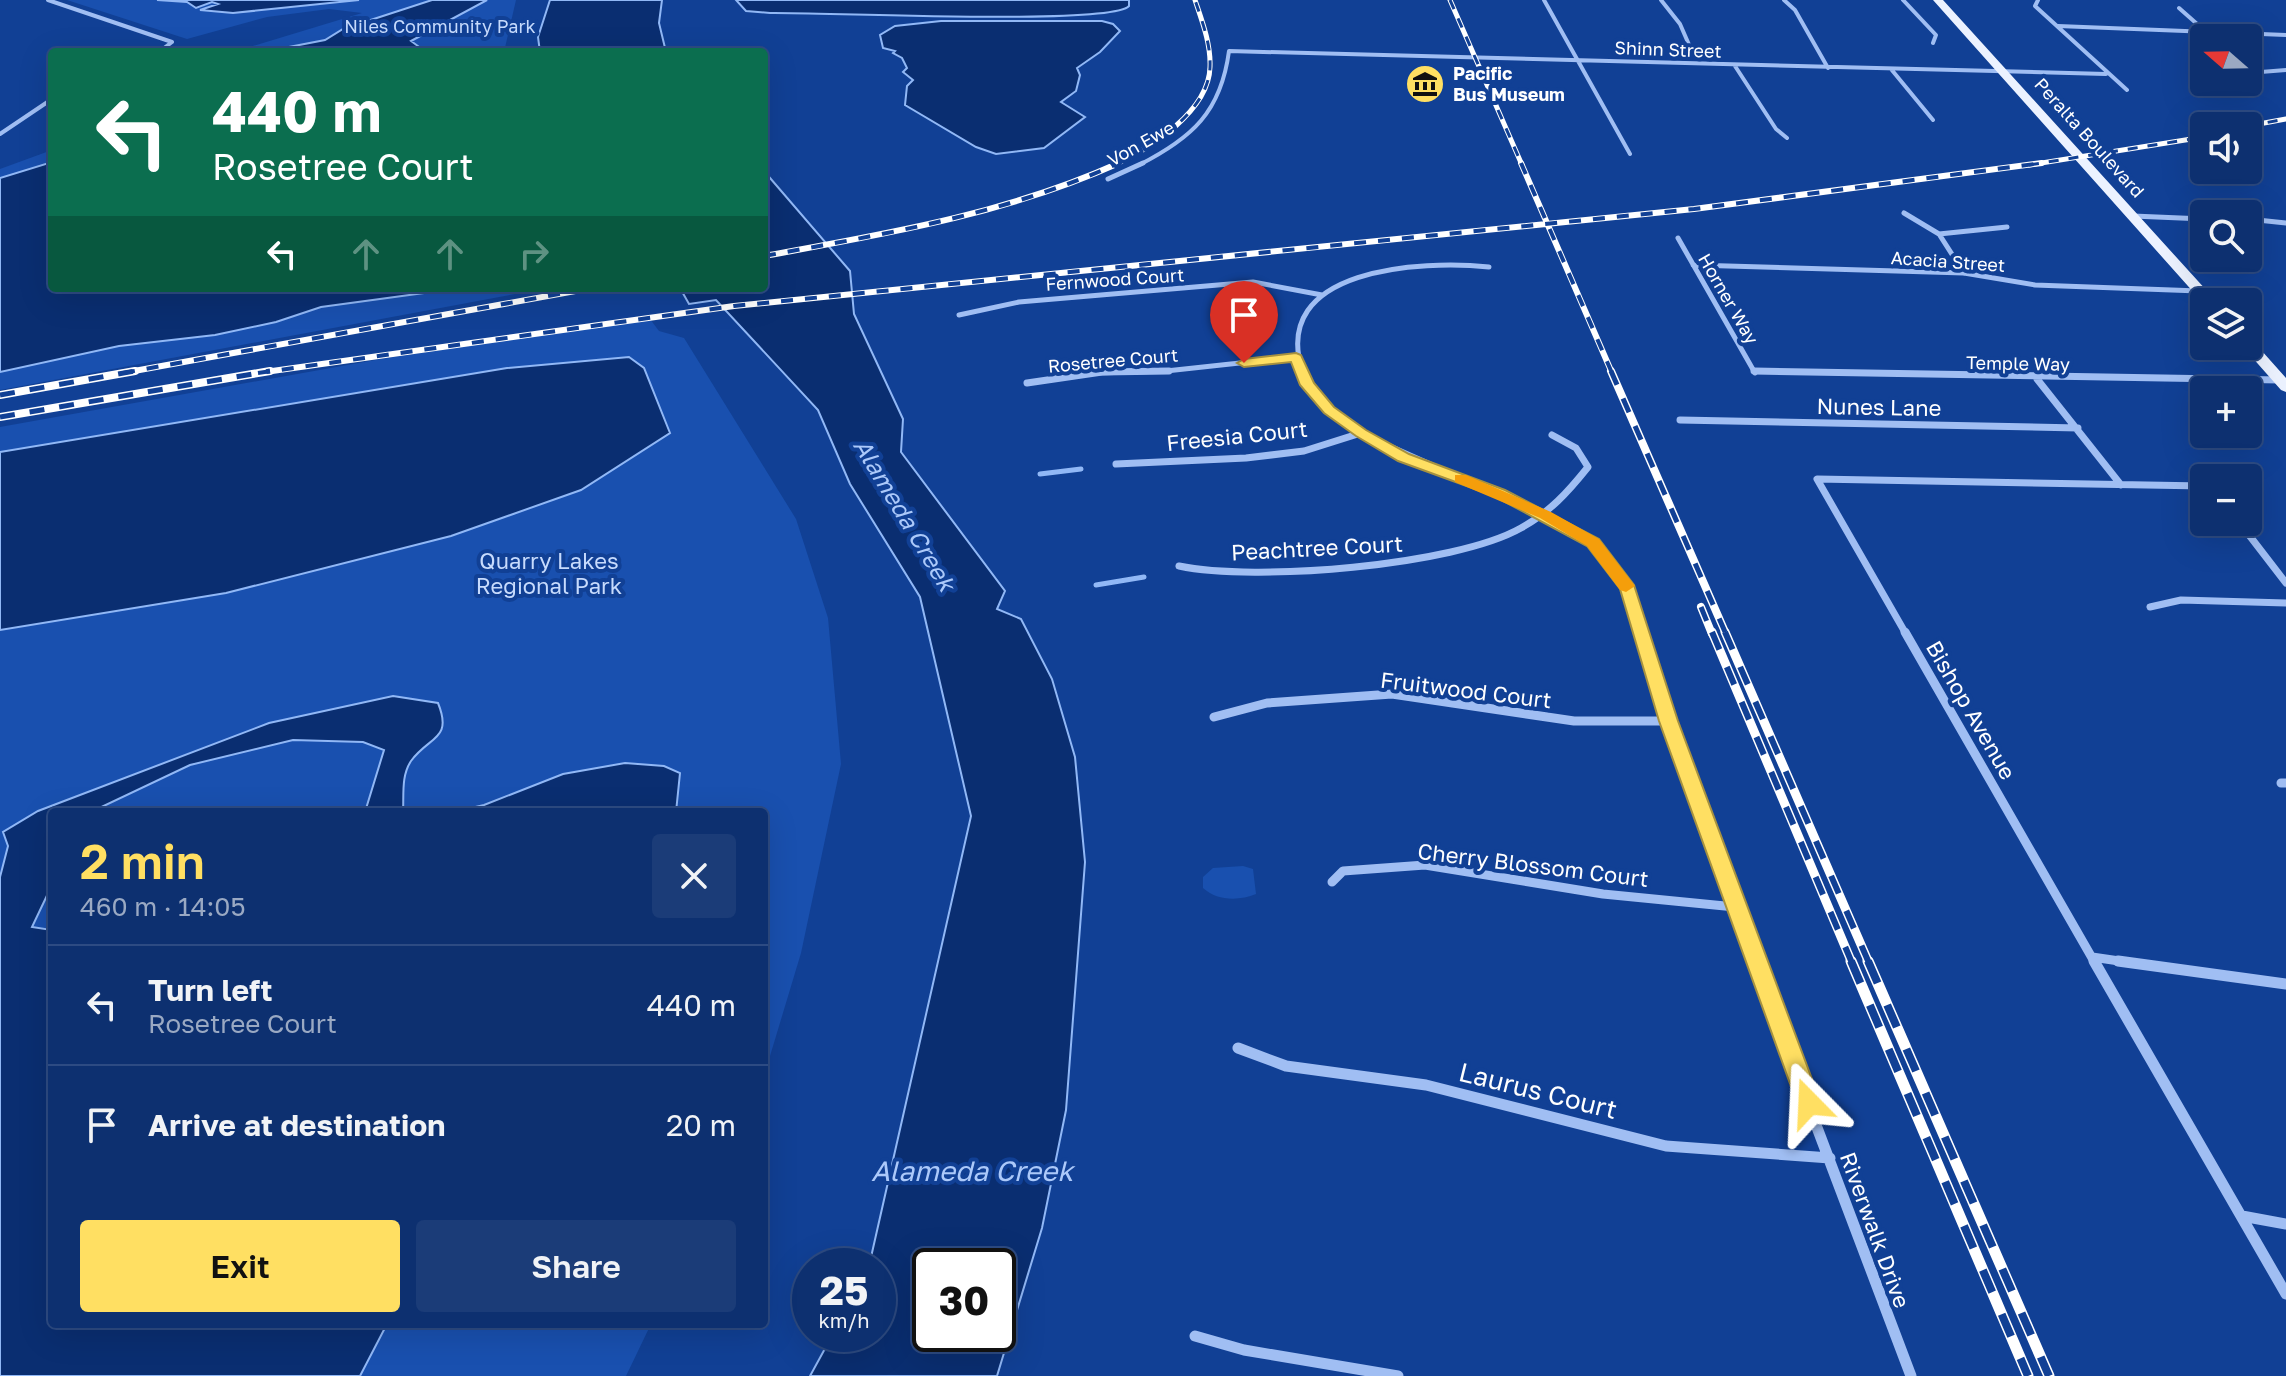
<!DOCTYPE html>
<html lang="en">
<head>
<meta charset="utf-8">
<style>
  :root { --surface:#0d3070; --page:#1b3c78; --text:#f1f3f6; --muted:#9aa9c3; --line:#2d4b83; --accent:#ffdf62 }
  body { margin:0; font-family:"Golos Text",sans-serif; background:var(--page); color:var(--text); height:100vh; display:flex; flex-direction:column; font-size:30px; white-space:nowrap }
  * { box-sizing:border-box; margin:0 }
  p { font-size:26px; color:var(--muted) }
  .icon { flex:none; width:44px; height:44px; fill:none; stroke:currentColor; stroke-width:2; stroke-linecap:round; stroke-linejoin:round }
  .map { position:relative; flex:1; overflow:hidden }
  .panel { position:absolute; left:48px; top:808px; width:720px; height:520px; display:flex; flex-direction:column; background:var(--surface); border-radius:8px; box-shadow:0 8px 32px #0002,0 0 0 2px var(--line) }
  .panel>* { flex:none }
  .top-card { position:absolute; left:48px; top:48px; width:720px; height:244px; border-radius:8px; box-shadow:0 8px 32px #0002,0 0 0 2px var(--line); background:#0b6e4f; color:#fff; overflow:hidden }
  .needle { width:52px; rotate:290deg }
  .tools { position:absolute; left:2190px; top:24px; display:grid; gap:16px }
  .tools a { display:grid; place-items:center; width:72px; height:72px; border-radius:8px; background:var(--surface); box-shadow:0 8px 32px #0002,0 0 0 2px var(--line); font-size:40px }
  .speed { position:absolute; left:792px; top:1248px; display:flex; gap:16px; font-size:40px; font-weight:700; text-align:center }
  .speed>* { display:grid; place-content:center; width:104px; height:104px; border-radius:50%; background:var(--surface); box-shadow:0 8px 32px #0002,0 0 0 2px var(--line); line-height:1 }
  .speed small { font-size:20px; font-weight:400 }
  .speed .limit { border:4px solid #111; border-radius:12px; background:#fff; color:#111 }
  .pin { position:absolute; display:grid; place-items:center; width:68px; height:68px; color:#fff; margin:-82px -34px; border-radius:50% 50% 50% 0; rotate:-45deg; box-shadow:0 0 8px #0007 }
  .pin .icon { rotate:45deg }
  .me { position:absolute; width:88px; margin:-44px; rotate:339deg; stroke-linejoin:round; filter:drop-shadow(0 0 6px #0008) }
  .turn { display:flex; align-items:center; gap:28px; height:168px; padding:0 32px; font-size:36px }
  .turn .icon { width:104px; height:104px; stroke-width:2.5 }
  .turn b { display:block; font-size:56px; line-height:68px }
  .lanes { display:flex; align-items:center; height:76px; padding:0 32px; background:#0003; justify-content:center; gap:40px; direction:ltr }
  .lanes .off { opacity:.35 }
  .round { display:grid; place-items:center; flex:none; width:84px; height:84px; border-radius:8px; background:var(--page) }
  .headline { display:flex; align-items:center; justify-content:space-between; height:136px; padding:0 32px }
  h1 { font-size:48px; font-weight:600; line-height:60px; color:var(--accent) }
  .button { display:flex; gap:16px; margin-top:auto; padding:16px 32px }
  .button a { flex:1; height:92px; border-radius:8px; background:var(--accent); color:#111; font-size:32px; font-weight:600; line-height:92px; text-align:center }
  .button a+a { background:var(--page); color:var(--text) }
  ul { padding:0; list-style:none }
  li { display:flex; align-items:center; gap:24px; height:120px; padding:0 32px; border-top:2px solid var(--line) }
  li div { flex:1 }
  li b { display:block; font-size:30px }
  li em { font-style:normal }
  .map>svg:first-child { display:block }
  .green { fill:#1950af }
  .water { fill:#0a2e71; stroke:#91b8f6; stroke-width:2; fill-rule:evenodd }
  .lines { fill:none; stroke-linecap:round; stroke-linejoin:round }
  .stream { stroke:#91b8f6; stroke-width:5 }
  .minor-far4 { stroke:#a0bef3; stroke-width:4 }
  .minor-far3 { stroke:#a0bef3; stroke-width:5 }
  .minor-far2 { stroke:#a0bef3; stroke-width:7 }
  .minor-far1 { stroke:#a0bef3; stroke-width:9 }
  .minor { stroke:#a0bef3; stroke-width:11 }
  .primary { fill:#ecf2ff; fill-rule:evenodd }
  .rail-far4-casing { stroke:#fff; stroke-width:5 }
  .rail-far3-casing { stroke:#fff; stroke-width:6 }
  .rail-far2-casing { stroke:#fff; stroke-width:8 }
  .rail-far1-casing { stroke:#fff; stroke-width:9 }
  .rail-casing { stroke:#fff; stroke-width:11 }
  .rail-far4 { stroke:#114095; stroke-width:3; stroke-dasharray:10; stroke-linecap:butt }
  .rail-far3 { stroke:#114095; stroke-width:4; stroke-dasharray:12; stroke-linecap:butt }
  .rail-far2 { stroke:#114095; stroke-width:5; stroke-dasharray:15; stroke-linecap:butt }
  .rail-far1 { stroke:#114095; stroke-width:6; stroke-dasharray:19; stroke-linecap:butt }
  .rail { stroke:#114095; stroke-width:8; stroke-dasharray:24; stroke-linecap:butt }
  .route { fill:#ffdf62; stroke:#a69140; stroke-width:2 }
  .slow { fill:#f59e0b }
  .labels { text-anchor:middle; stroke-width:8; stroke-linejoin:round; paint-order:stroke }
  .far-park-label { font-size:18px; fill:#c7dbfd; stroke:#114095 }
  .far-street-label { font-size:18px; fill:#fff; stroke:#114095 }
  .far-poi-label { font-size:18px; font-weight:bold; fill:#fff; stroke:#114095; text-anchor:start }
  .street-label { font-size:22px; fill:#fff; stroke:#114095 }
  .park-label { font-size:22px; fill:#c7dbfd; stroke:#114095 }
  .water-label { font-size:24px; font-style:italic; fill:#acc9fa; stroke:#114095 }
  .near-street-label { font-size:26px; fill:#fff; stroke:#114095 }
  .near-water-label { font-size:28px; font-style:italic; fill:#acc9fa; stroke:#114095 }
</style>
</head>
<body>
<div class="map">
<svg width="2286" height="1376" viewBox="0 0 2286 1376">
  <rect width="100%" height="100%" fill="#114095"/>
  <!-- green -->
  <path class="green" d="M 67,0 L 516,0 L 504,52 L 233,52 L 362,13 L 329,9 L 267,17 L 187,39 Z
    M 52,150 L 52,288 L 547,288 L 0,390 L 0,169 Z
    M 650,319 L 659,331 L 684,338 L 796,519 L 828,618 L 841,764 L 801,953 L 764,1076 L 764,812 L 52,812 L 52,1324 L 651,1324 L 626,1376 L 0,1376 L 0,427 L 381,359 Z
    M 1243,866 L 1253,869 L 1256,894 C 1239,901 1217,901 1203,888 L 1203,877 L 1213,868 Z"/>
  <!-- water -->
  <path class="water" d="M 157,0 L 359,0 L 233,13 L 200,10 L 218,4 L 212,2 L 196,8 L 187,2 Z
    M 432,0 L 487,0 L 411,41 L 426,52 L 263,52 L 325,40 L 343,29 Z
    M 550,0 L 662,0 L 659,23 L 666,52 L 540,52 L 538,37 Z
    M 736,0 L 1129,0 L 1129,6 C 1111,26 818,12 770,13 L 746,11 Z
    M 941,21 L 1102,21 L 1113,24 L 1120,31 L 1100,52 L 1077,68 L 1080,75 L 1076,91 L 1061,102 L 1085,117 L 1044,148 L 996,154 L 976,147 L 905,105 L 907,86 L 913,80 L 903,72 L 907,68 L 902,58 L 893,53 L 895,51 L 883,48 L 880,35 L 895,26 Z
    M 52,162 L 52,288 L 461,288 L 321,307 L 276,322 L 215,335 L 119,346 L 0,372 L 0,178 Z
    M 764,171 L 850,271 L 854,314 L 903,419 L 901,452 L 1005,591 L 997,609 L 1021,619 L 1052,679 L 1075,757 L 1085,862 L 1066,1110 L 1042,1228 L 997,1376 L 810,1376 L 833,1334 L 878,1334 L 878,1266 L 869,1266 L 971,816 L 920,597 L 850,484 L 818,410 L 716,300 L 689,304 L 680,288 L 764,288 ZM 930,1266 L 998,1266 L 998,1334 L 930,1334 Z
    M 629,357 L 644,368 L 670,433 L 581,490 L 451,536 L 226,593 L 0,630 L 0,452 L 507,368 Z
    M 393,696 L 438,703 C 453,740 429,736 411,761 C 401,776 404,795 403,812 L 365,812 L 384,750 L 363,742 L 293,740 L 190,765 L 91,812 L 52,812 L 52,885 L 32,927 L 52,930 L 52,1324 L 387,1324 L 360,1376 L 0,1376 L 0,877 L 8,846 L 3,832 L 38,811 L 269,723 Z
    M 625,763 L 664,766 L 680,773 L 676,812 L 454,812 L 484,805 L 563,774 Z"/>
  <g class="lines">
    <!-- stream -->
    <path class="stream" d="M 1040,474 L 1081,469
      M 1096,585 L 1144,577"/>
    <!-- minor-far4 -->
    <path class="minor-far4" d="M 48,0 L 172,42 L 159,52
      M 1544,0 L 1630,154
      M 1661,0 L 1680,24 L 1690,47
      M 1784,0 L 1795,10 L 1828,68
      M 1903,0 L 1936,35 L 1933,43
      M 2038,0 L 2035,6 L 2127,90
      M 2179,8 L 2205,31
      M 2058,26 L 2286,35
      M 1735,66 L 1776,129 L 1787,138
      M 1891,69 L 1933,120
      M 2248,73 L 2286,70
      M 0,134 L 52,99
      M 1139,165 C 1192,138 1221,112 1229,51 L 2106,74"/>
    <!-- minor-far3 -->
    <path class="minor-far3" d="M 1108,179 L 1143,163
      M 1904,213 L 1939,234 L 1964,273
      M 2133,216 L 2204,219
      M 2248,219 L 2286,223
      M 1939,234 L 2007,227
      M 1678,238 L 1755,373
      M 1693,265 L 1964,273 L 2035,285 L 2199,291
      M 959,315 L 1019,302 L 1253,282 L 1322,295
      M 1097,373 L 1166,371 L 1296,357
      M 1303,373 C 1267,267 1423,260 1489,267"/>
    <!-- minor-far2 -->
    <path class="minor-far2" d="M 1302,371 L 1307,386 L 1335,414 L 1374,440 L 1560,523 L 1591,542 L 1628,590 L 1642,634
      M 1754,371 L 2280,380
      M 2037,379 L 2121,485
      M 1027,383 L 1102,372 L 1169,371
      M 1680,420 L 2078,428
      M 1116,464 L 1246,458 L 1304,451 L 1361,433
      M 2239,522 L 2286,583
      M 1179,566 C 1254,582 1454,566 1521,528 C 1550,512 1568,492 1588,467 L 1576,448 L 1552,435
      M 2150,607 L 2181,600 L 2286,603
      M 1906,634 L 1817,479 L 2204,486"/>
    <!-- minor-far1 -->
    <path class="minor-far1" d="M 1642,632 L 1681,754 L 1755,963
      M 1905,632 L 2095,963
      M 1214,717 L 1267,703 L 1392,694 L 1574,721 L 1668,721
      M 2281,783 L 2286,783
      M 1332,882 L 1343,871 L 1425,865 L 1603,894 L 1735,907
      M 2092,957 L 2133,963"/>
    <!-- minor -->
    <path class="minor" d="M 1754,961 L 1911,1376
      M 2094,961 L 2286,1294
      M 2118,961 L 2286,984
      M 1238,1048 L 1286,1066 L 1426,1085 L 1666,1146 L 1830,1158
      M 2242,1216 L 2286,1224
      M 1195,1336 L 1244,1350 L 1398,1376"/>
    <!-- primary -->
    <path class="primary" d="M 1933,0 L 1943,0 L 2217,302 L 2204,304 Z
      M 2248,340 L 2253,341 L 2286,378 L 2286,392 L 2281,390 L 2243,347 L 2248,346 Z"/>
    <!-- rail-far4 casing -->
    <g class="rail-far4-casing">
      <path id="rail-far4" d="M 1450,0 L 1522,165
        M 2248,126 L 2286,119
        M 1114,165 C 1150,149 1209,111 1210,67 C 1211,44 1202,21 1195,0
        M 2029,165 L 2204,137"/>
    </g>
    <!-- rail-far3 casing -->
    <g class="rail-far3-casing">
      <path id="rail-far3" d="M 1521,163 L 1612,373
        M 764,256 C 885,234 1006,214 1119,163
        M 123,373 L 592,288
        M 258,373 L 734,306 L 1694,209 L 2042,163"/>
    </g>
    <!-- rail-far2 casing -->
    <g class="rail-far2-casing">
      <path id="rail-far2" d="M 1611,371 L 1726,634
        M 0,395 L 135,371
        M 0,417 L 270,371
        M 1701,607 L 1712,634"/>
    </g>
    <!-- rail-far1 casing -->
    <g class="rail-far1-casing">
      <path id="rail-far1" d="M 1712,632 L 1852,963
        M 1725,632 L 1869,963"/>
    </g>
    <!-- rail casing -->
    <g class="rail-casing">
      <path id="rail" d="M 1851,961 L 2028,1376
        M 1868,961 L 2049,1376"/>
    </g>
    <!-- rail-far4 -->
    <use href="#rail-far4" class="rail-far4"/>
    <!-- rail-far3 -->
    <use href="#rail-far3" class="rail-far3"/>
    <!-- rail-far2 -->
    <use href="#rail-far2" class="rail-far2"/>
    <!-- rail-far1 -->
    <use href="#rail-far1" class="rail-far1"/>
    <!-- rail -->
    <use href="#rail" class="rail"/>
  </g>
  <!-- route -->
  <path class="route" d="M 1296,353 L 1301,355 L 1314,383 L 1334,407 L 1366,430 L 1409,454 L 1505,490 L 1599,539 L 1634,585 L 1678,721 L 1821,1103 L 1817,1109 L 1800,1109 L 1797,1103 L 1659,721 L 1620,589 L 1587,546 L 1494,496 L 1398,461 L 1356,436 L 1324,413 L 1300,385 L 1291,362 L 1244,367 L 1237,363 L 1244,359 Z"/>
  <!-- slow -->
  <path class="slow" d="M 1455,475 L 1466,475 L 1551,512 L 1599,539 L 1635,586 L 1626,592 L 1620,590 L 1587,546 L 1540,518 L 1455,482 Z"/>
  <!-- icons -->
  <defs>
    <g id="museum-disc" transform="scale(2)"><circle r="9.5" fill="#ffdf62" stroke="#114095"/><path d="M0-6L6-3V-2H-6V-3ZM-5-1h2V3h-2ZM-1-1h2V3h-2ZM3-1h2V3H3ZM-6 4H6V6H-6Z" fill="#111"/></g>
  </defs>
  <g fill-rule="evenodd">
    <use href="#museum-disc" x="1425" y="84"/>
  </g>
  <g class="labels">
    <!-- far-park labels -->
    <g class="far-park-label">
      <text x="440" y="33">Niles Community Park</text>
    </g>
    <!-- far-street labels -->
    <g class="far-street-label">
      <text transform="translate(1668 50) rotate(2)" y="6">Shinn Street</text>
      <text transform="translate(2089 138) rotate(48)" y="6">Peralta Boulevard</text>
      <text transform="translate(1141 144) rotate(-29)" y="6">Von Ewe</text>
      <text transform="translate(1948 262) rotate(4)" y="6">Acacia Street</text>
      <text transform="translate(1115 280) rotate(-4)" y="6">Fernwood Court</text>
      <text transform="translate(1728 299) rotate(60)" y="6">Horner Way</text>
      <text transform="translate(1113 361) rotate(-5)" y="6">Rosetree Court</text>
      <text transform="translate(2018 364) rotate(1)" y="6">Temple Way</text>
    </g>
    <!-- far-poi labels -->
    <g class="far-poi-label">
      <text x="1453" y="80">Pacific<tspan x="1453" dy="21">Bus Museum</tspan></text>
    </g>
    <!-- street labels -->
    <g class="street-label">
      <text transform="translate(1879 407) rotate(1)" y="8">Nunes Lane</text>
      <text transform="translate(1237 436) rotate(-6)" y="8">Freesia Court</text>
      <text transform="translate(1317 548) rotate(-3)" y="8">Peachtree Court</text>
      <text transform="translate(1466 690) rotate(7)" y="8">Fruitwood Court</text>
      <text transform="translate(1971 710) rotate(60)" y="8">Bishop Avenue</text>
      <text transform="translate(1533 865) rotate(7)" y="8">Cherry Blossom Court</text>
      <text transform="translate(1875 1230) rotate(70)" y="8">Riverwalk Drive</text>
    </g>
    <!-- park labels -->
    <g class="park-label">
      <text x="549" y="569">Quarry Lakes<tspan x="549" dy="25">Regional Park</tspan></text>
    </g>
    <!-- water labels -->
    <g class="water-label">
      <text transform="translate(904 515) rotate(59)" y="8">Alameda Creek</text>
    </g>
    <!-- near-street labels -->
    <g class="near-street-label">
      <text transform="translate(1538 1091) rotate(14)" y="9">Laurus Court</text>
    </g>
    <!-- near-water labels -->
    <g class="near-water-label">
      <text x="972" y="1181">Alameda Creek</text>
    </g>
  </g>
</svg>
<div class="tools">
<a><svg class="needle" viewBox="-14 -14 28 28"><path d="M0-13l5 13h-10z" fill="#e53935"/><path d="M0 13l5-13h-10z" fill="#9aa9c3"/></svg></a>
<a><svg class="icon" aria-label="sound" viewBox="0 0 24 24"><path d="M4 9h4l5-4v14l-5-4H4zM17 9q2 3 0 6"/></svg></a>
<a><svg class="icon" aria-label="search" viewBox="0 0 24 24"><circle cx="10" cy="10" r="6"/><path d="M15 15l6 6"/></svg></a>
<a><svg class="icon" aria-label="layers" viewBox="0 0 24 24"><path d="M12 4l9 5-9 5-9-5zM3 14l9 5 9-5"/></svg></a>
<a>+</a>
<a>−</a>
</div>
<div class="speed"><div>25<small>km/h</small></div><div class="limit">30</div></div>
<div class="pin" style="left:1244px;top:363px;background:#d93025"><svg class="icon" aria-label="arrive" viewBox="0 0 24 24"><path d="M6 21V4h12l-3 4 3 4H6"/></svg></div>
<svg class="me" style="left:1809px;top:1103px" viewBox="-20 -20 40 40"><path d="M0-17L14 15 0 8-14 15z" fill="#ffdf62" stroke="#fff" stroke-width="4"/></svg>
<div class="top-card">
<div class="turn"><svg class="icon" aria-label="left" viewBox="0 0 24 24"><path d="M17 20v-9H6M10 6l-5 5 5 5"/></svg><div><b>440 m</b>Rosetree Court</div></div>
<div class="lanes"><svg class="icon" aria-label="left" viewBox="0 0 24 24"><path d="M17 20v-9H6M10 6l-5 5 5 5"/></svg><svg class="icon off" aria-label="ahead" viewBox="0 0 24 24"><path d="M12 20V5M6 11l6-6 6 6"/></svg><svg class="icon off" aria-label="ahead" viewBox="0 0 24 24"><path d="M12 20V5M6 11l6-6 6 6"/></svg><svg class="icon off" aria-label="right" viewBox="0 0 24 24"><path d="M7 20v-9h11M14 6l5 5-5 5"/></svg></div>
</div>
<section class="panel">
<div class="headline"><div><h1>2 min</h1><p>460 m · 14:05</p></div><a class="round"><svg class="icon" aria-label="close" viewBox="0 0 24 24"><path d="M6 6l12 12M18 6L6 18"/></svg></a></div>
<ul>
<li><svg class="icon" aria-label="left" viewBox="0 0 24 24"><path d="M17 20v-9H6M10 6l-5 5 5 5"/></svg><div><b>Turn left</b><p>Rosetree Court</p></div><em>440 m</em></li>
<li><svg class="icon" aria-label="arrive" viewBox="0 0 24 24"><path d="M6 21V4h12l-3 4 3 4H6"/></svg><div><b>Arrive at destination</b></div><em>20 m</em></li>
</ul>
<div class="button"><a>Exit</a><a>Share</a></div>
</section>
</div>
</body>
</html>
